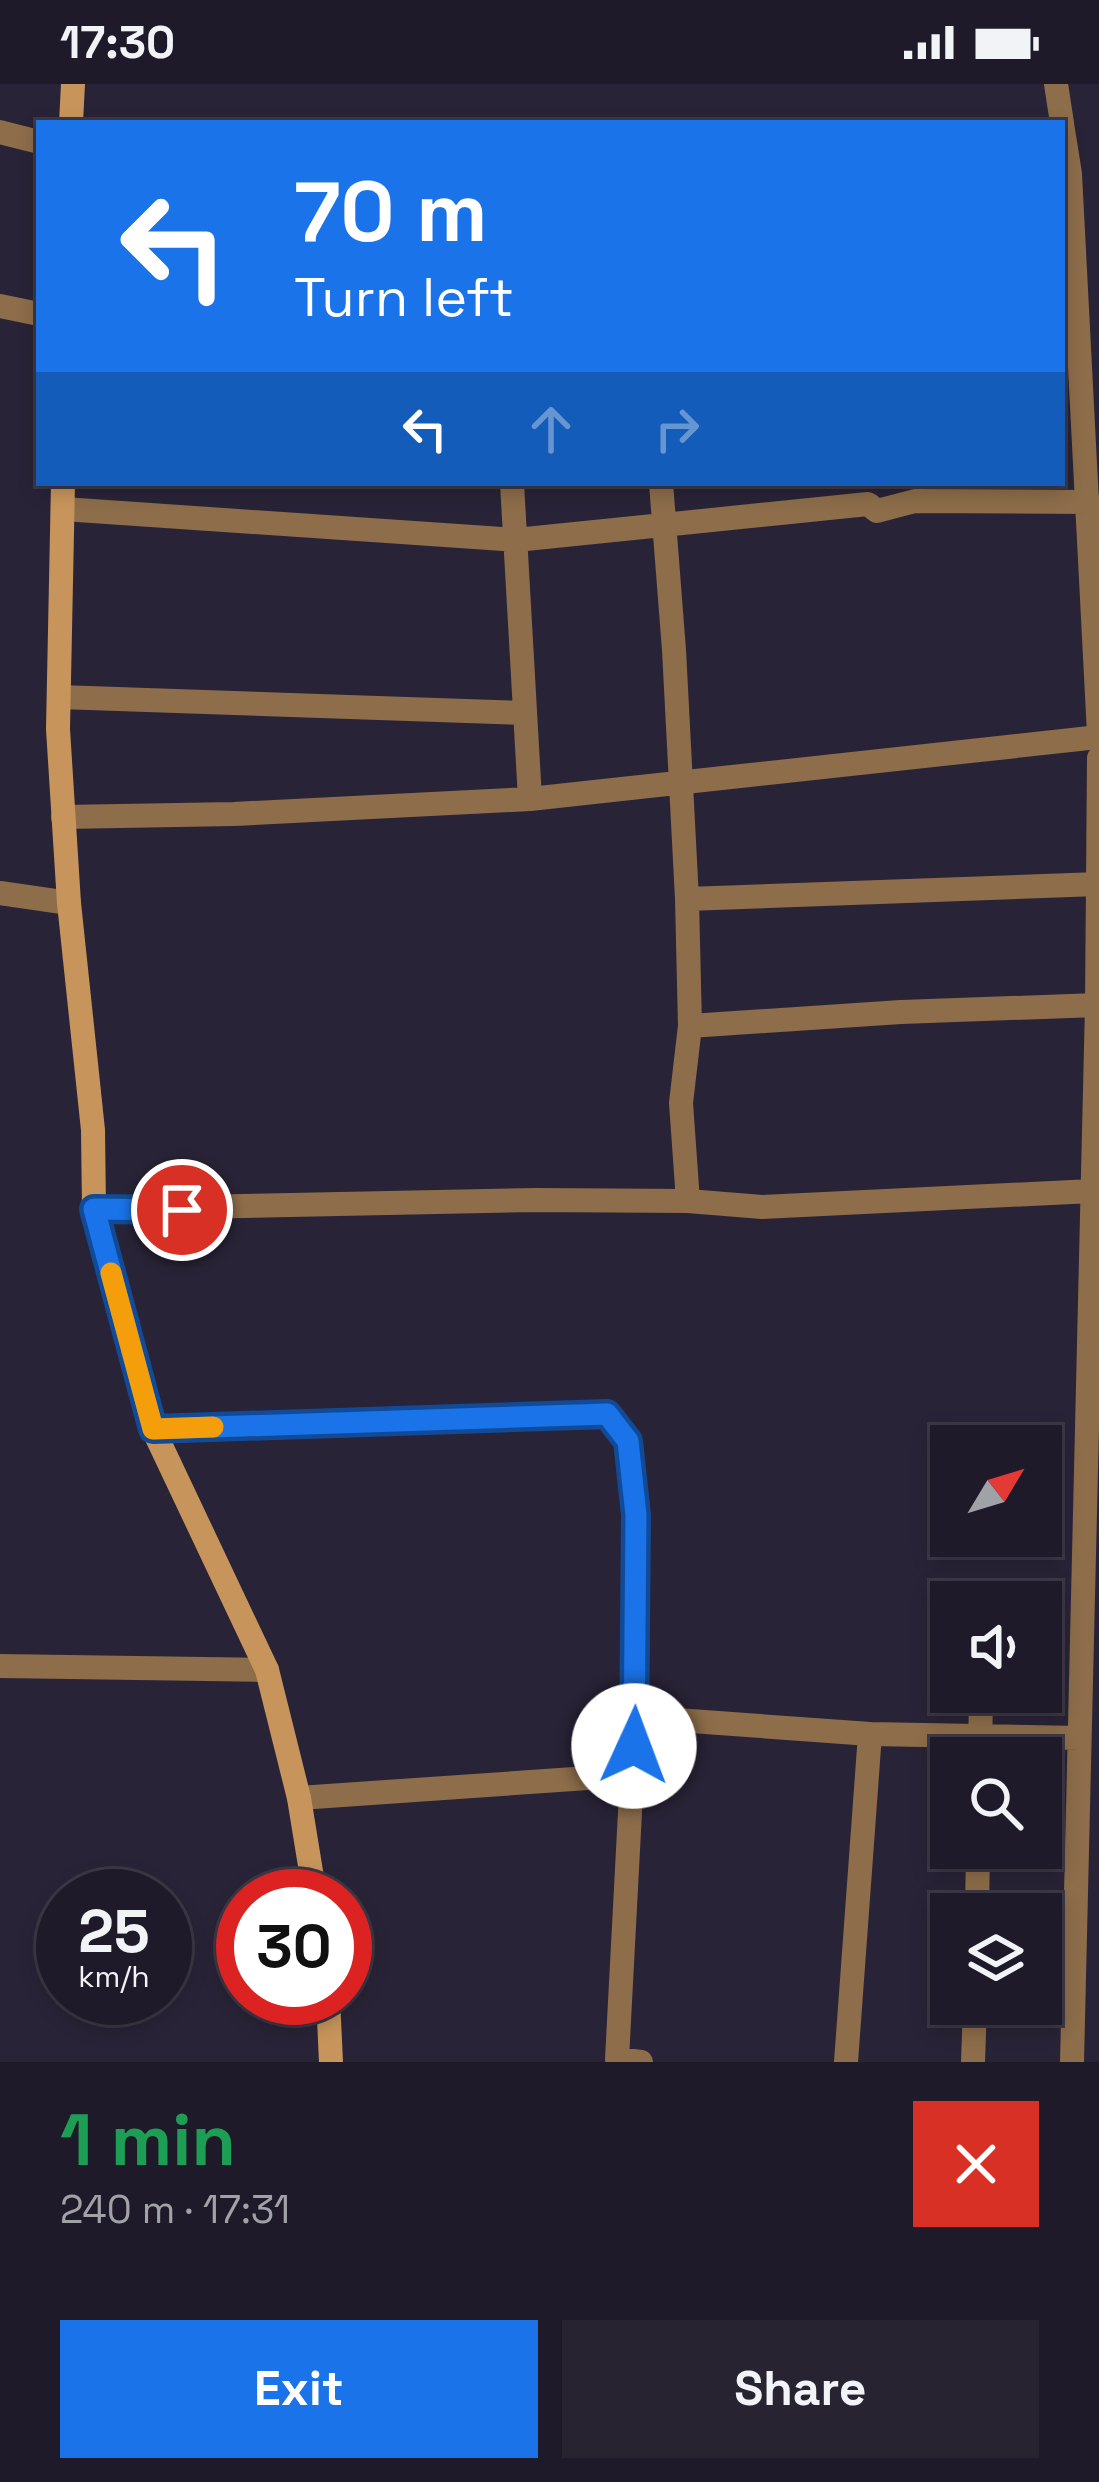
<!DOCTYPE html>
<html lang="en">
<head>
<meta charset="utf-8">
<style>
  :root { --surface:#1f1a29; --page:#272331; --text:#f1f3f6; --muted:#a1a1a8; --line:#3c3846; --accent:#1a73e8 }
  body { margin:0; font-family:"Space Grotesk",sans-serif; background:var(--page); color:var(--text); height:100vh; display:flex; flex-direction:column; font-size:45px; white-space:nowrap }
  * { box-sizing:border-box; margin:0 }
  p { font-size:39px; color:var(--muted) }
  .icon { flex:none; width:66px; height:66px; fill:none; stroke:currentColor; stroke-width:2; stroke-linecap:round; stroke-linejoin:round }
  .map { position:relative; height:1978px; overflow:hidden }
  .drawer { display:flex; flex-direction:column; background:var(--surface); flex:1 }
  .drawer>* { flex:none }
  .hud { position:absolute; left:36px; top:36px; width:1029px; height:366px; border-radius:0px; box-shadow:0 6px 18px #0003,0 0 0 3px var(--line); background:#1a73e8; color:#fff; overflow:hidden }
  .needle { width:78px; rotate:52deg }
  .fabs { position:absolute; left:930px; top:1341px; display:grid; gap:24px }
  .fabs a { display:grid; place-items:center; width:132px; height:132px; border-radius:0px; background:var(--surface); box-shadow:0 6px 18px #0003,0 0 0 3px var(--line); font-size:60px }
  .speed { position:absolute; left:36px; top:1785px; display:flex; gap:24px; font-size:60px; font-weight:700; text-align:center }
  .speed>* { display:grid; place-content:center; width:156px; height:156px; border-radius:50%; background:var(--surface); box-shadow:0 6px 18px #0003,0 0 0 3px var(--line); line-height:1 }
  .speed small { font-size:30px; font-weight:400 }
  .speed .limit { border:18px solid #d22; background:#fff; color:#111 }
  .pin { position:absolute; display:grid; place-items:center; width:102px; height:102px; color:#fff; margin:-51px; border:6px solid #fff; border-radius:50%; box-shadow:0 3px 12px #0007 }
  .me { position:absolute; width:132px; margin:-66px; rotate:2deg; stroke-linejoin:round; filter:drop-shadow(0 0 9px #0008) }
  .turn { display:flex; align-items:center; gap:42px; height:252px; padding:0 60px; font-size:54px }
  .turn .icon { width:156px; height:156px; stroke-width:2.5 }
  .turn b { display:block; font-size:84px; line-height:102px }
  .lanes { display:flex; align-items:center; height:114px; padding:0 60px; background:#0003; justify-content:center; gap:60px; direction:ltr }
  .lanes .off { opacity:.35 }
  .round { display:grid; place-items:center; flex:none; width:126px; height:126px; border-radius:0px; background:var(--page) }
  .head { display:flex; align-items:center; justify-content:space-between; height:204px; padding:0 60px }
  h1 { font-size:72px; font-weight:800; line-height:90px; color:#1e9e55 }
  .cta { display:flex; gap:24px; margin-top:auto; padding:24px 60px }
  .cta a { flex:1; height:138px; border-radius:0px; background:var(--accent); color:#fff; font-size:48px; font-weight:800; line-height:138px; text-align:center }
  .cta a+a { background:var(--page); color:var(--text) }
  .status { display:flex; justify-content:space-between; align-items:center; height:84px; padding:0 60px; background:var(--surface); direction:ltr }
  .status svg { height:33px; fill:currentColor }
  .map>svg:first-child { display:block }
  .lines { fill:none; stroke-linecap:round; stroke-linejoin:round }
  .street { stroke:#8d6d4a; stroke-width:24 }
  .secondary { stroke:#c7955b; stroke-width:24 }
  .route-casing { stroke:#114b97; stroke-width:30 }
  .route { stroke:#1a73e8; stroke-width:21 }
  .slow { stroke:#f59e0b; stroke-width:21 }
</style>
</head>
<body>
<div class="status"><b>17:30</b><svg viewBox="0 0 49 12"><path d="M0 12V9h3v3zM5 12V6h3v6zM10 12V3h3v9zM15 12V0h3v12zM26 1h20v11H26zM47 4h2v5h-2z"/></svg></div>
<div class="map">
<svg width="1099" height="1978" viewBox="0 0 1099 1978">
  <rect width="100%" height="100%" fill="#292337"/>
  <g class="lines">
    <!-- street -->
    <path class="street" d="M 1056,0 L 1062,39
      M 1062,40 L 1070,90
      M 0,48 L 39,58
      M 1062,89 L 1070,90 L 1099,650
      M 0,222 L 39,230
      M 512,399 L 530,715
      M 661,399 L 674,566 L 687,815 L 690,942 L 681,1019 L 688,1117
      M 63,425 L 516,456 L 868,420 L 877,427 L 915,417 L 1089,418
      M 59,613 L 525,629
      M 63,733 L 234,730 L 530,715 L 1099,653
      M 0,809 L 69,819
      M 687,815 L 1099,800
      M 690,942 L 901,928 L 1097,921
      M 94,1125 L 535,1116 L 688,1117 L 762,1123 L 1092,1107
      M 153,1345 L 607,1331 L 628,1357 L 636,1431 L 636,1614 L 617,1975 L 641,1978
      M 0,1582 L 267,1586
      M 635,1633 L 870,1650 L 1078,1654
      M 980,1674 L 981,1608
      M 299,1714 L 632,1691
      M 977,1830 L 978,1764
      M 846,1978 L 870,1650
      M 973,1978 L 975,1920
      M 1072,1978 L 1097,921 L 1099,674"/>
    <!-- secondary -->
    <path class="secondary" d="M 71,39 L 73,0
      M 63,399 L 58,645 L 69,819 L 93,1046 L 94,1125 L 153,1345 L 267,1586 L 299,1714 L 315,1812
      M 328,1914 L 331,1978"/>
  </g>
  <g class="lines">
    <!-- route casing -->
    <g class="route-casing">
      <path id="route" d="M 182,1126 L 94,1125 L 153,1345 L 607,1330 L 628,1357 L 636,1431 L 634,1662"/>
    </g>
    <!-- route -->
    <use href="#route" class="route"/>
    <!-- slow -->
    <path class="slow" d="M 111,1189 L 153,1345 L 213,1343"/>
  </g>
</svg>
<div class="fabs">
<a><svg class="needle" viewBox="-14 -14 28 28"><path d="M0-13l5 13h-10z" fill="#e53935"/><path d="M0 13l5-13h-10z" fill="#a1a1a8"/></svg></a>
<a><svg class="icon" aria-label="sound" viewBox="0 0 24 24"><path d="M4 9h4l5-4v14l-5-4H4zM17 9q2 3 0 6"/></svg></a>
<a><svg class="icon" aria-label="search" viewBox="0 0 24 24"><circle cx="10" cy="10" r="6"/><path d="M15 15l6 6"/></svg></a>
<a><svg class="icon" aria-label="layers" viewBox="0 0 24 24"><path d="M12 4l9 5-9 5-9-5zM3 14l9 5 9-5"/></svg></a>
</div>
<div class="speed"><div>25<small>km/h</small></div><div class="limit">30</div></div>
<div class="pin" style="left:182px;top:1126px;background:#d93025"><svg class="icon" aria-label="arrive" viewBox="0 0 24 24"><path d="M6 21V4h12l-3 4 3 4H6"/></svg></div>
<svg class="me" style="left:634px;top:1662px" viewBox="-20 -20 40 40"><circle r="19" fill="#fff"/><path d="M0-13L10 11 0 6-10 11z" fill="#1a73e8"/></svg>
<div class="hud">
<div class="turn"><svg class="icon" aria-label="left" viewBox="0 0 24 24"><path d="M17 20v-9H6M10 6l-5 5 5 5"/></svg><div><b>70 m</b>Turn left</div></div>
<div class="lanes"><svg class="icon" aria-label="left" viewBox="0 0 24 24"><path d="M17 20v-9H6M10 6l-5 5 5 5"/></svg><svg class="icon off" aria-label="ahead" viewBox="0 0 24 24"><path d="M12 20V5M6 11l6-6 6 6"/></svg><svg class="icon off" aria-label="right" viewBox="0 0 24 24"><path d="M7 20v-9h11M14 6l5 5-5 5"/></svg></div>
</div>
</div>
<section class="drawer">
<div class="head"><div><h1>1 min</h1><p>240 m · 17:31</p></div><a class="round" style="background:#d93025;color:#fff"><svg class="icon" aria-label="close" viewBox="0 0 24 24"><path d="M6 6l12 12M18 6L6 18"/></svg></a></div>
<div class="cta"><a>Exit</a><a>Share</a></div>
</section>
</body>
</html>
